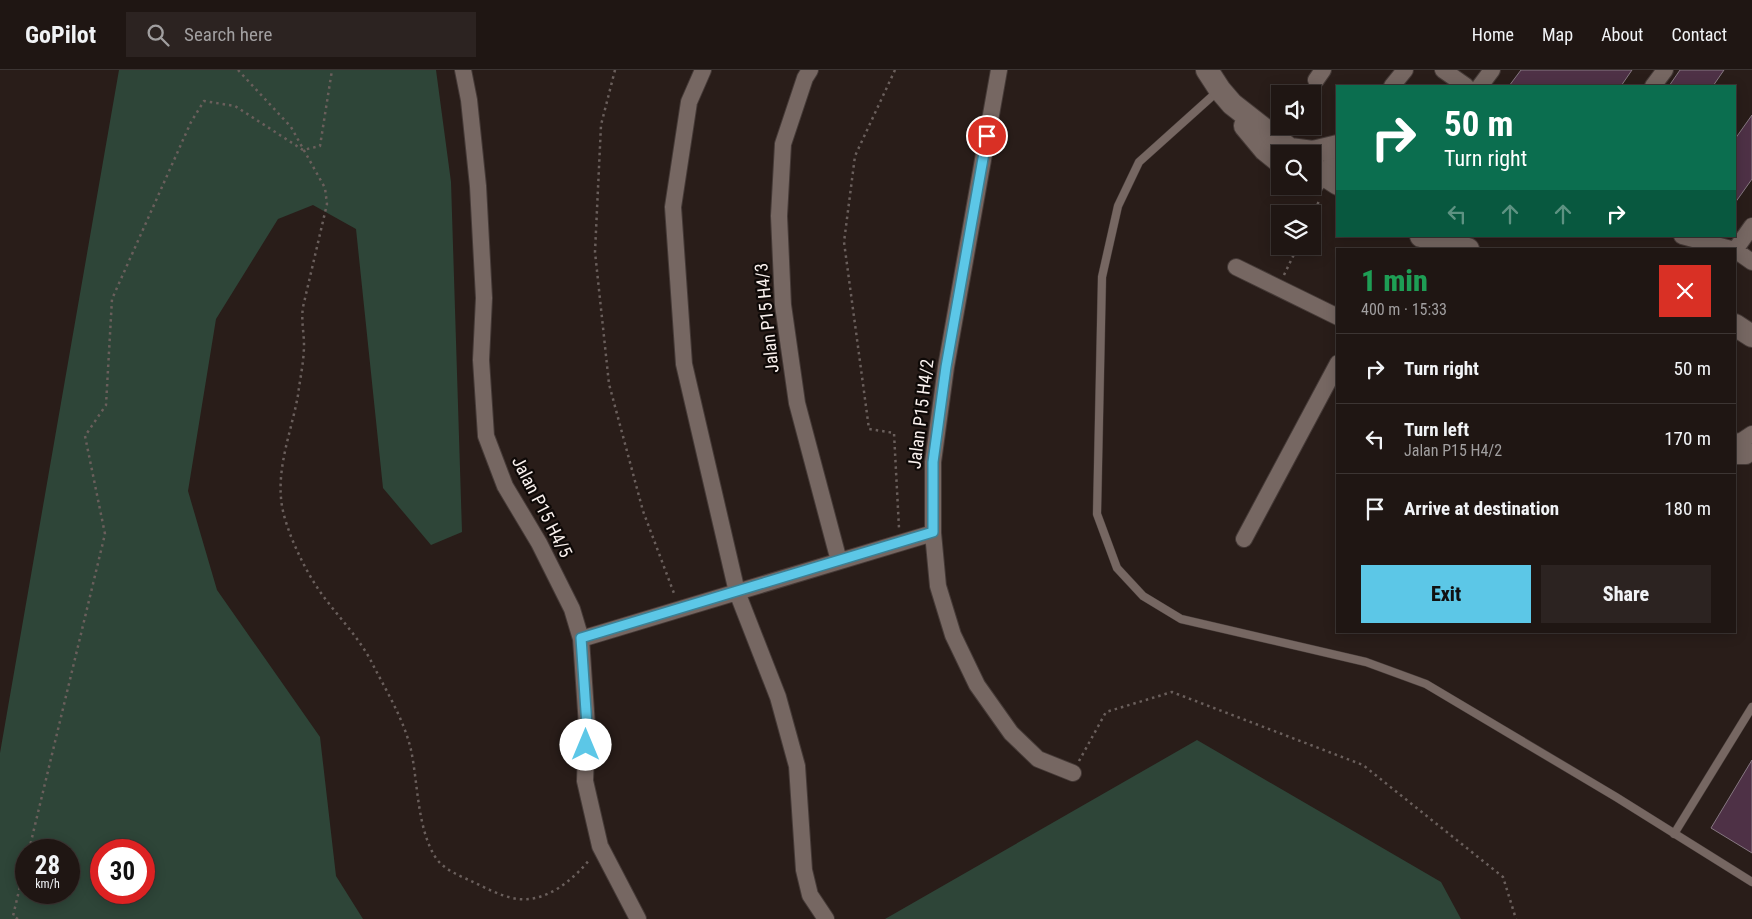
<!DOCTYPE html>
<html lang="en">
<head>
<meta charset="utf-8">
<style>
  :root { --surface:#1f1613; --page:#2c2321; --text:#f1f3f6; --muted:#a19fa0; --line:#3c3533; --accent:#5cc7e7 }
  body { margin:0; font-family:"Roboto Condensed",sans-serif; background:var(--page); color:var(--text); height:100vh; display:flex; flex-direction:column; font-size:19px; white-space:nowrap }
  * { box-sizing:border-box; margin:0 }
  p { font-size:16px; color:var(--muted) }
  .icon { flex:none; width:28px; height:28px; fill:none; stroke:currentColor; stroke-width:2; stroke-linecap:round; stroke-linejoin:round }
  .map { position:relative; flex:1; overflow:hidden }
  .sheet { position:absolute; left:1336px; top:178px; width:400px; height:385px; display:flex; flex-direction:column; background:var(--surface); border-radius:0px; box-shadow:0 2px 12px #0003,0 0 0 1px var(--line) }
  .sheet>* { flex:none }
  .banner { position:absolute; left:1336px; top:15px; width:400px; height:152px; border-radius:0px; box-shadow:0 2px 12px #0003,0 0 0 1px var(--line); background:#0b6e4f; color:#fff; overflow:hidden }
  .tools { position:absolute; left:1271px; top:15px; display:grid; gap:10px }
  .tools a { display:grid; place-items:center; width:50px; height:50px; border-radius:0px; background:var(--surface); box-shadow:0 2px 12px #0003,0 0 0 1px var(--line); font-size:25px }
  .speed { position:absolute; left:15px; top:769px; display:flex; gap:10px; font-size:25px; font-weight:700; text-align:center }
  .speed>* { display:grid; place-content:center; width:65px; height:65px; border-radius:50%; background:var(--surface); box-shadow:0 2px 12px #0003,0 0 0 1px var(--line); line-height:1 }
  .speed small { font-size:12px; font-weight:400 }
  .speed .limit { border:8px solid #d22; background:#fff; color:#111 }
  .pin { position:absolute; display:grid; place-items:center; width:42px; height:42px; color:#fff; margin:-21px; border:2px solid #fff; border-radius:50%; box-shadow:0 1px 5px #0007 }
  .me { position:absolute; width:55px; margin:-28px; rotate:0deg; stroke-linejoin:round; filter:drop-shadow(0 0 4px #0008) }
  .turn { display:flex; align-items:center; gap:18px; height:105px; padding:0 25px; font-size:22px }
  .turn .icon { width:65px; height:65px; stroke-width:2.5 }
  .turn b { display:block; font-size:35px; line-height:42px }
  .lanes { display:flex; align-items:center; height:48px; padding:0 25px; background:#0003; justify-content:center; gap:25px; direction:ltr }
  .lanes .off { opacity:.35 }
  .round { display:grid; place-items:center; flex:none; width:52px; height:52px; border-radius:0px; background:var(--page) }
  .summary { display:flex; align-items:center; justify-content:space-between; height:85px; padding:0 25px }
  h1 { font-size:30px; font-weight:800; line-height:38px; color:#1e9e55 }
  .action { display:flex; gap:10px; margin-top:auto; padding:10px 25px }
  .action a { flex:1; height:58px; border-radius:0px; background:var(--accent); color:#111; font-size:20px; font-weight:800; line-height:58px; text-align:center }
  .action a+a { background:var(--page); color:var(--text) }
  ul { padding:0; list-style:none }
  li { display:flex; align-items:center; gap:15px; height:70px; padding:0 25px; border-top:1px solid var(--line) }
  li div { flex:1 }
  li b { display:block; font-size:19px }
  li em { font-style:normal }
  header { display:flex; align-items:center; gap:30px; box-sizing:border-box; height:70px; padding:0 25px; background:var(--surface); border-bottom:1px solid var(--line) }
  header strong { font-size:24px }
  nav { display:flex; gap:28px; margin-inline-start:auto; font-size:18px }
  .search { width:350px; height:45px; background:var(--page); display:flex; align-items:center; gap:12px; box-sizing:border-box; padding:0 18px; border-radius:0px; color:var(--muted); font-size:19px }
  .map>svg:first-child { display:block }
  .green { fill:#2e4538; fill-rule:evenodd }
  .building { fill:#4e3146; stroke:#867881 }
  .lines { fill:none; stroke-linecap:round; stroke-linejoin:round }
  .lane-casing { stroke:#453a37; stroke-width:9 }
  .street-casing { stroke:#453a37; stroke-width:18 }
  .secondary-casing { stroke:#453a37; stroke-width:24 }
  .path { stroke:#6a5f5c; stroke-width:2.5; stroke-dasharray:2.5 4; stroke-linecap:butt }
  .lane { stroke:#766762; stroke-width:8 }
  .street { stroke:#766762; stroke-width:16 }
  .secondary { stroke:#766762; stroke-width:22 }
  .route-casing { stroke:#3c8196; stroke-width:12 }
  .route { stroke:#5cc7e7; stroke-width:9 }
  .labels { text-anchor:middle; stroke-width:4.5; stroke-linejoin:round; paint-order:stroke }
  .street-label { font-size:18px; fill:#faf1ee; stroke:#0e0907 }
</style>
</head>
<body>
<header>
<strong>GoPilot</strong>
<div class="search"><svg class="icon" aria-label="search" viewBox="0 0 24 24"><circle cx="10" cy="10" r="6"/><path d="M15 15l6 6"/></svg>Search here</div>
<nav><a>Home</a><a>Map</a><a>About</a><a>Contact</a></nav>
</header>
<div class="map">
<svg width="1752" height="849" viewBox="0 0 1752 849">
  <rect width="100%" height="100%" fill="#291d19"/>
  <!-- green -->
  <path class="green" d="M 119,0 L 436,0 L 451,112 L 462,462 L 431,475 L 383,418 L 356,159 L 313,135 L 278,149 L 216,249 L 188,421 L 217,520 L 320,667 L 336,806 L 363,849 L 0,849 L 0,683 ZM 26,780 L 69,780 L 69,822 L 26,822 ZM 101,780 L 144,780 L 144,822 L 101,822 Z
    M 1197,670 L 1441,812 L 1461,849 L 885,849 Z"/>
  <!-- building -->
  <path class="building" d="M 1521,0 L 1632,0 L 1621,16 L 1509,16 Z
    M 1680,0 L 1724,0 L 1713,16 L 1669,16 Z
    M 1752,45 L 1752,109 L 1735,133 L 1735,69 Z
    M 1752,690 L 1752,783 L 1711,758 Z"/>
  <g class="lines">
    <!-- lane casing -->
    <g class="lane-casing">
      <path id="lane" d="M 1218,21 L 1139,92 L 1118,136 L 1102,207 L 1097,444 L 1117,498 L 1143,526 L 1181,549 L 1366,592 L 1426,614 L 1616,727 L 1752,812
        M 1674,764 L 1752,637"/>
    </g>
    <!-- street casing -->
    <g class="street-casing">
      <path id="street" d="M 463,0 L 469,30 L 478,116 L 484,228 L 481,290 L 486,366 L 505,416 L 539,473 L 572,539 L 581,569 L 587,656 L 585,711 L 600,776 L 638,849
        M 703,0 L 689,32 L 673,137 L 684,294 L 737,522 L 778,627 L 797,696 L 804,800 L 810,825 L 826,849
        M 810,0 L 805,8 L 783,74 L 779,146 L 783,235 L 797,333 L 839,491
        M 999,0 L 946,297 L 933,392 L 933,463 L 938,516 L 953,565 L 977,615 L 1011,663 L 1038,689 L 1073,703
        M 1443,0 L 1466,16
        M 1316,10 L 1323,0
        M 1392,16 L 1405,0
        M 1480,16 L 1492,0
        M 1653,16 L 1665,0
        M 1315,116 L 1338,85
        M 1682,166 L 1731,179
        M 1735,180 L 1752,156
        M 1735,180 L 1752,192
        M 1236,197 L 1338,247
        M 1735,371 L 1740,372 L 1752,364
        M 1735,386 L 1746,386 L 1752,382
        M 1244,469 L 1338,293
        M 581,569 L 933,463"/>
    </g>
    <!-- secondary casing -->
    <g class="secondary-casing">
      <path id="secondary" d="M 1207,0 L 1220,20 L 1232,34 L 1296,84
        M 1245,56 L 1265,80 L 1280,92
        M 1290,79 L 1313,82 L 1338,76
        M 1312,97 L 1338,114
        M 1421,166 L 1468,179
        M 1735,255 L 1752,266"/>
    </g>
    <!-- path -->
    <path class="path" d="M 238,0 L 291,57 L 325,118 L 327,134 L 303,237 C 301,251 304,262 304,275 C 304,291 300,309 298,325 C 292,359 278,393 281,428 C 282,442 287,456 292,469 C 300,488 309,506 321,523 C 338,547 360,568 373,595 C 387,622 404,650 411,680 C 418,713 417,755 434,785 C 442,799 458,805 471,811 C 486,818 502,827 518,829 C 547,832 573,810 590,789
      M 615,0 L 601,55 L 595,182 L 609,314 L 643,441 L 675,526
      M 895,0 L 855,86 L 844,172 L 869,359 L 894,363 L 899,458
      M 1312,146 L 1319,131
      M 1284,205 L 1298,176
      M 1079,691 L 1106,642 L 1172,622 L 1363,695 L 1503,807 L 1516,849
      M 29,780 L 105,464 L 85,366 L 106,335 L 112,229 L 191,52 L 204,31 L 235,36 L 303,80 L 320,76 L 332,0
      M 18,849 L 13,846 L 26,791"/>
    <!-- lane -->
    <use href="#lane" class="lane"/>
    <!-- street -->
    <use href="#street" class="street"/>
    <!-- secondary -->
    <use href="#secondary" class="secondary"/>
  </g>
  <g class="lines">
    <!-- route casing -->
    <g class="route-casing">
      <path id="route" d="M 586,675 L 587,656 L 581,568 L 933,462 L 933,392 L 946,297 L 987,66"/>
    </g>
    <!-- route -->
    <use href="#route" class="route"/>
  </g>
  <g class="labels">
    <!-- street labels -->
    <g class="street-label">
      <text transform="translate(767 248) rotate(-96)" y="6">Jalan P15 H4/3</text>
      <text transform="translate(921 344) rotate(-83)" y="6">Jalan P15 H4/2</text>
      <text transform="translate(542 437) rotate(63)" y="6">Jalan P15 H4/5</text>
    </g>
  </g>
</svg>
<div class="tools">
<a><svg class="icon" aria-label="sound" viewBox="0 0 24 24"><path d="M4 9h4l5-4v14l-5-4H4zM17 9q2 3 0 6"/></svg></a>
<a><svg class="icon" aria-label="search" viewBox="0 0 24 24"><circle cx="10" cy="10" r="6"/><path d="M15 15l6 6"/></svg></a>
<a><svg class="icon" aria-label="layers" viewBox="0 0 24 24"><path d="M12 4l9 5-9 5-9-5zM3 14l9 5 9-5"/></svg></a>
</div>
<div class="speed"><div>28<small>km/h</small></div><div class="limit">30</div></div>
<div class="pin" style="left:987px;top:66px;background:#d93025"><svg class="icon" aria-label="arrive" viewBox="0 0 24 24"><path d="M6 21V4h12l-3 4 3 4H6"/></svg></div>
<svg class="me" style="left:586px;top:675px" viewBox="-20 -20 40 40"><circle r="19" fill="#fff"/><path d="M0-13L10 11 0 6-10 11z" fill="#5cc7e7"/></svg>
<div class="banner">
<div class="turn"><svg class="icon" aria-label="right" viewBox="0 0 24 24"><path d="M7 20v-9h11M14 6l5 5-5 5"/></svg><div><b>50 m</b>Turn right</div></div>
<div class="lanes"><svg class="icon off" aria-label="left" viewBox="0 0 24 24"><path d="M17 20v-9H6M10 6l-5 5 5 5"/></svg><svg class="icon off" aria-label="ahead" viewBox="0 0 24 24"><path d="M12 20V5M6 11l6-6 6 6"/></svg><svg class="icon off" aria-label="ahead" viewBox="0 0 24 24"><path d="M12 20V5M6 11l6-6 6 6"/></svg><svg class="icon" aria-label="right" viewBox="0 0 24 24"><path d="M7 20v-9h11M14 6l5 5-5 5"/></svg></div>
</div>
<section class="sheet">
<div class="summary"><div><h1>1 min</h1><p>400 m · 15:33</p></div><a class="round" style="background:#d93025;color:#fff"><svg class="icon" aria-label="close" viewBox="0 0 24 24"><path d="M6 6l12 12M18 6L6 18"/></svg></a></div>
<ul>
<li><svg class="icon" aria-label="right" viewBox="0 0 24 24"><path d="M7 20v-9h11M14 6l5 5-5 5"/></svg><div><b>Turn right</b></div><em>50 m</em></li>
<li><svg class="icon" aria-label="left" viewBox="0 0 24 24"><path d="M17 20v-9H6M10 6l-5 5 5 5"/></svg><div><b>Turn left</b><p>Jalan P15 H4/2</p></div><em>170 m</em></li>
<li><svg class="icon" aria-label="arrive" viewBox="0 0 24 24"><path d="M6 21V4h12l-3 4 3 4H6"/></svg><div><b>Arrive at destination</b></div><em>180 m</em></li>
</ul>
<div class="action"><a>Exit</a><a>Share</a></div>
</section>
</div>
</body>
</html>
